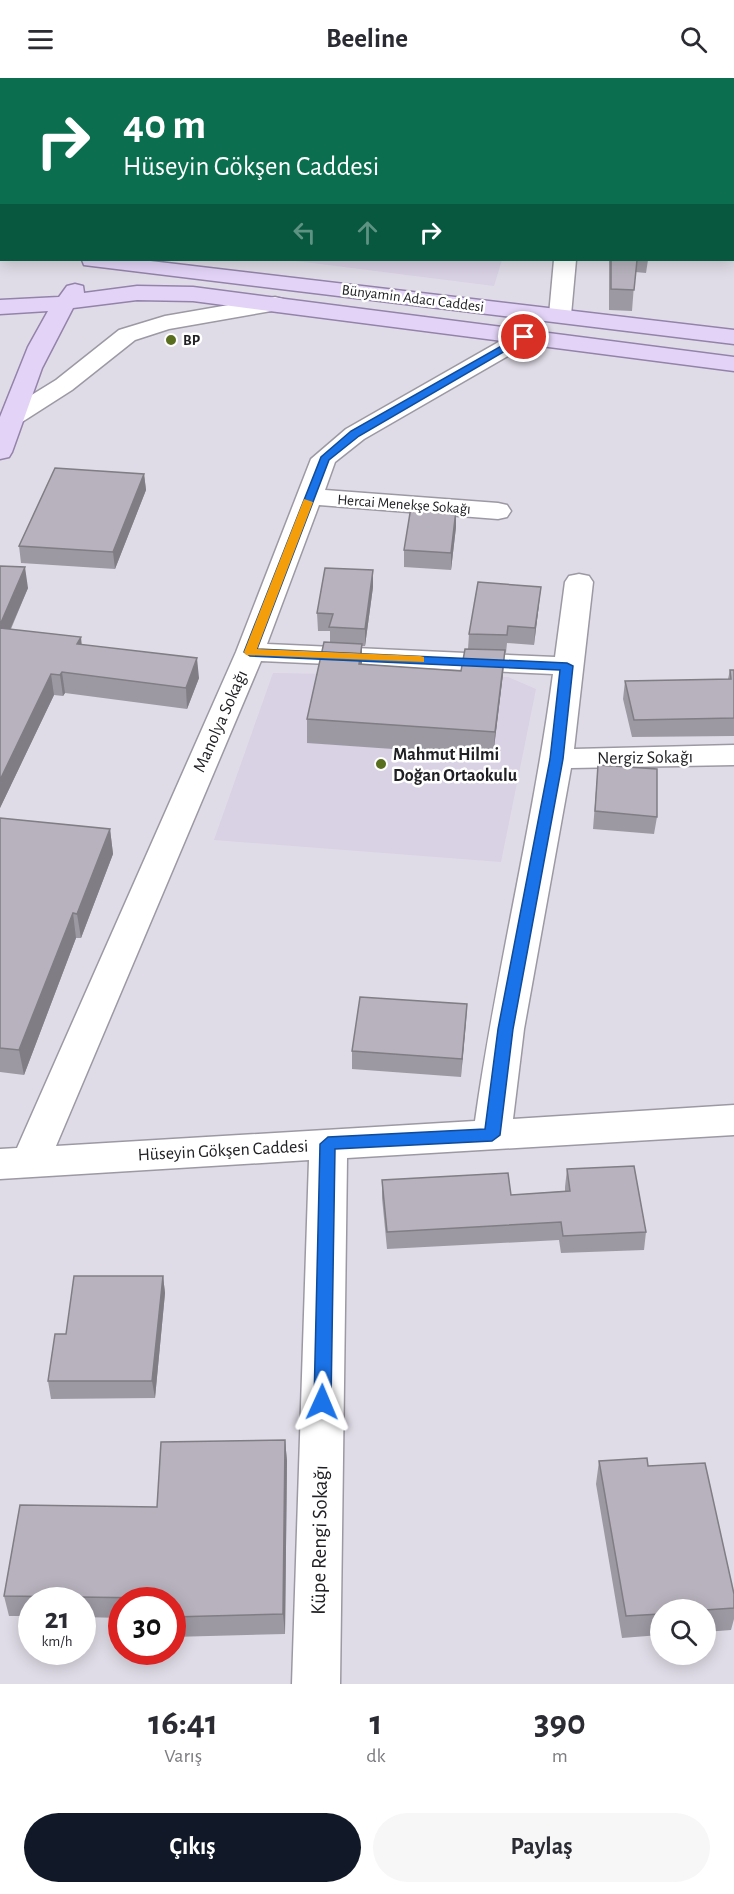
<!DOCTYPE html>
<html lang="tr">
<head>
<meta charset="utf-8">
<style>
  :root { --surface:#fff; --page:#f7f7f7; --text:#2b2b33; --muted:#7c7c81; --accent:#111827 }
  body { margin:0; font-family:"Alegreya Sans",sans-serif; background:var(--page); color:var(--text); height:100vh; display:flex; flex-direction:column; font-size:22px; white-space:nowrap }
  * { box-sizing:border-box; margin:0 }
  p { font-size:20px; color:var(--muted) }
  .icon { flex:none; width:33px; height:33px; fill:none; stroke:currentColor; stroke-width:2; stroke-linecap:round; stroke-linejoin:round }
  .map { position:relative; height:1606px; overflow:hidden }
  .panel { display:flex; flex-direction:column; background:var(--surface); flex:1 }
  .panel>* { flex:none }
  .hud { position:absolute; left:0px; top:0px; width:735px; height:183px; box-shadow:0 3px 15px #0003; background:#0b6e4f; color:#fff; overflow:hidden }
  .controls { position:absolute; left:650px; top:1521px; display:grid; gap:12px }
  .controls a { display:grid; place-items:center; width:66px; height:66px; border-radius:50%; background:var(--surface); box-shadow:0 3px 15px #0003; font-size:30px }
  .speed { position:absolute; left:18px; top:1509px; display:flex; gap:12px; font-size:30px; font-weight:700; text-align:center }
  .speed>* { display:grid; place-content:center; width:78px; height:78px; border-radius:50%; background:var(--surface); box-shadow:0 3px 15px #0003; line-height:1 }
  .speed small { font-size:15px; font-weight:400 }
  .speed .limit { border:9px solid #d22; background:#fff; color:#111 }
  .pin { position:absolute; display:grid; place-items:center; width:51px; height:51px; color:#fff; margin:-26px; border:3px solid #fff; border-radius:50%; box-shadow:0 2px 6px #0007 }
  .me { position:absolute; width:66px; margin:-33px; rotate:1deg; stroke-linejoin:round; filter:drop-shadow(0 0 4px #0008) }
  .turn { display:flex; align-items:center; gap:21px; height:126px; padding:0 24px; font-size:27px }
  .turn .icon { width:78px; height:78px; stroke-width:2.5 }
  .turn b { display:block; font-size:42px; line-height:51px }
  .lanes { display:flex; align-items:center; height:57px; padding:0 24px; background:#0003; justify-content:center; gap:30px; direction:ltr }
  .lanes .off { opacity:.35 }
  .eta { display:flex; justify-content:space-evenly; align-items:center; height:102px; text-align:center }
  .eta b { font-size:36px; font-weight:600; line-height:42px }
  .cta { display:flex; gap:12px; margin-top:auto; padding:12px 24px }
  .cta a { flex:1; height:69px; border-radius:36px; background:var(--accent); color:#fff; font-size:24px; font-weight:600; line-height:69px; text-align:center }
  .cta a+a { background:var(--page); color:var(--text) }
  header { display:flex; justify-content:space-between; align-items:center; height:78px; padding:0 24px; background:var(--surface); font-size:27px; font-weight:600 }
  .map>svg:first-child { display:block }
  .built { fill:#d9d1e4 }
  .lines { fill:none; stroke-linecap:round; stroke-linejoin:round }
  .minor-casing { stroke:#9d99a4; stroke-width:3 }
  .major-casing { stroke:#9383aa; stroke-width:3 }
  .minor { fill:#fff; fill-rule:evenodd }
  .major { fill:#e3d4f7; fill-rule:evenodd }
  .wall { fill:#9d99a3 }
  .shaded-wall { fill:#807d84 }
  .building { fill:#b7b2bd; stroke:#807d84; stroke-width:1.5 }
  .route { fill:#1a73e8; stroke:#114b97; stroke-width:1.5 }
  .slow { fill:#f59e0b }
  .poi-dot { fill:#596f1f; stroke:#fff; stroke-width:2 }
  .labels { text-anchor:middle; stroke-width:5; stroke-linejoin:round; paint-order:stroke }
  .far-street-label { font-size:15px; fill:#212024; stroke:#fff }
  .far-poi-label { font-size:15px; font-weight:bold; fill:#212024; stroke:#fff; text-anchor:start }
  .street-label { font-size:18px; fill:#212024; stroke:#fff }
  .poi-label { font-size:18px; font-weight:bold; fill:#212024; stroke:#fff; text-anchor:start }
  .near-street-label { font-size:21px; fill:#212024; stroke:#fff }
</style>
</head>
<body>
<header><svg class="icon" aria-label="menu" viewBox="0 0 24 24"><path d="M4 6h16M4 12h16M4 18h16"/></svg>Beeline<svg class="icon" aria-label="search" viewBox="0 0 24 24"><circle cx="10" cy="10" r="6"/><path d="M15 15l6 6"/></svg></header>
<div class="map">
<svg width="734" height="1606" viewBox="0 0 734 1606">
  <rect width="100%" height="100%" fill="#e0dce7"/>
  <!-- built -->
  <path class="built" d="M 288,182 L 502,182 L 494,208 Z
    M 273,595 L 508,599 L 536,611 L 501,784 L 214,762 Z"/>
  <g class="lines">
    <!-- minor casing -->
    <g class="minor-casing">
      <path id="minor" d="M 554,182 L 576,182 L 571,237 L 568,242 L 552,242 L 549,237 Z
        M 275,219 L 283,221 L 286,226 L 283,231 L 169,251 L 135,262 L 72,312 L 22,344 L 13,346 L 4,344 L 1,339 L 4,334 L 56,302 L 119,252 L 165,238 Z
        M 524,252 L 532,254 L 535,259 L 532,264 L 364,361 L 335,384 L 325,412 L 498,425 L 507,427 L 511,433 L 507,439 L 498,441 L 319,427 L 267,566 L 555,579 L 565,504 L 569,498 L 579,496 L 589,498 L 593,504 L 574,671 L 734,667 L 734,687 L 571,690 L 524,951 L 513,1041 L 734,1027 L 734,1057 L 347,1080 L 340,1606 L 292,1606 L 309,1082 L 0,1101 L 0,1071 L 17,1070 L 236,574 L 311,381 L 346,351 L 516,254 ZM 261,583 L 553,596 C 533,746 496,893 475,1043 L 56,1068 Z"/>
    </g>
    <!-- major casing -->
    <g class="major-casing">
      <path id="major" d="M 51,0 L 69,0 L 70,2 L 52,2 Z
        M 0,163 L 2,163 L 0,177 Z
        M 82,182 L 142,182 L 734,252 L 734,266 L 92,188 L 84,187 Z
        M 75,206 L 83,208 L 84,215 L 137,208 L 193,209 L 734,279 L 734,293 L 193,223 L 137,222 L 73,230 L 42,290 L 12,374 L 9,379 L 0,381 L 0,339 L 28,269 L 48,233 L 0,236 L 0,222 L 59,219 L 67,208 Z"/>
    </g>
    <!-- minor -->
    <use href="#minor" class="minor"/>
    <!-- major -->
    <use href="#major" class="major"/>
  </g>
  <!-- wall -->
  <path class="wall" d="M 0,0 L 2,2 L 2,119 L 0,119 Z
    M 609,182 L 648,182 L 646,195 L 635,194 L 632,233 L 609,232 Z
    M 144,396 L 146,412 L 115,491 L 21,485 L 19,468 Z
    M 456,449 L 451,492 L 404,489 L 404,472 Z
    M 0,488 L 28,510 L 11,551 L 81,566 L 199,600 L 187,631 L 65,615 L 63,618 L 54,617 L 0,730 Z
    M 373,509 L 365,568 L 362,568 L 362,586 L 461,593 L 468,571 L 469,556 L 539,526 L 534,567 L 507,565 L 506,575 L 504,574 L 503,596 L 493,678 L 307,665 L 307,641 L 330,565 L 330,553 L 318,553 L 317,535 Z
    M 730,592 L 734,592 L 734,658 L 632,659 L 623,621 L 625,603 L 728,601 Z
    M 598,687 L 657,739 L 654,756 L 593,751 Z
    M 0,740 L 110,751 L 113,776 L 81,860 L 76,860 L 24,997 L 0,994 Z
    M 467,926 L 461,999 L 352,991 L 352,973 Z
    M 567,1091 L 646,1154 L 644,1172 L 561,1175 L 559,1162 L 387,1171 L 382,1120 L 382,1102 L 511,1117 L 565,1113 L 565,1109 Z
    M 163,1198 L 165,1215 L 155,1320 L 51,1321 L 48,1303 L 66,1256 Z
    M 285,1362 L 287,1383 L 285,1556 L 172,1559 L 172,1522 L 122,1522 L 122,1540 L 82,1539 L 82,1522 L 32,1522 L 32,1538 L 9,1538 L 4,1518 L 157,1429 Z
    M 599,1383 L 734,1516 L 734,1541 L 731,1552 L 705,1554 L 705,1532 L 660,1532 L 660,1557 L 622,1560 L 596,1406 Z"/>
  <!-- shaded-wall -->
  <path class="shaded-wall" d="M 144,396 L 146,412 L 115,491 L 113,474 Z
    M 456,432 L 456,449 L 451,492 L 451,475 Z
    M 25,489 L 28,510 L 2,570 L 0,555 L 0,547 Z
    M 373,492 L 373,509 L 365,568 L 365,551 Z
    M 541,509 L 539,526 L 534,567 L 535,550 Z
    M 81,559 L 83,580 L 77,566 Z
    M 362,566 L 362,590 L 359,586 Z
    M 505,572 L 503,596 L 493,678 L 495,654 Z
    M 197,580 L 199,600 L 187,631 L 186,610 Z
    M 62,594 L 65,615 L 63,618 L 60,597 Z
    M 51,596 L 54,617 L 0,730 L 0,702 Z
    M 110,751 L 113,776 L 81,860 L 77,836 Z
    M 73,835 L 76,860 L 24,997 L 19,972 Z
    M 467,926 L 466,944 L 461,999 L 462,981 Z
    M 163,1198 L 165,1215 L 155,1320 L 152,1303 Z
    M 285,1362 L 287,1383 L 285,1556 L 283,1536 Z"/>
  <!-- building -->
  <path class="building" d="M 0,0 L 21,0 L 21,2 L 2,2 L 2,105 L 0,105 Z
    M 611,182 L 637,182 L 634,212 L 611,211 Z
    M 55,390 L 144,396 L 113,474 L 19,468 Z
    M 411,429 L 456,432 L 451,475 L 404,472 Z
    M 0,488 L 25,489 L 0,547 Z
    M 325,490 L 373,492 L 365,551 L 329,549 L 333,536 L 317,535 Z
    M 478,504 L 541,509 L 535,550 L 508,548 L 507,557 L 469,556 Z
    M 0,550 L 81,559 L 77,566 L 197,580 L 186,610 L 62,594 L 60,597 L 51,596 L 0,702 Z
    M 324,564 L 362,566 L 359,586 L 461,593 L 465,571 L 505,572 L 495,654 L 307,641 Z
    M 730,592 L 734,592 L 734,640 L 634,642 L 625,603 L 731,601 Z
    M 598,687 L 657,691 L 657,739 L 595,733 Z
    M 0,740 L 110,751 L 77,836 L 73,835 L 19,972 L 0,970 Z
    M 360,919 L 467,926 L 462,981 L 352,973 Z
    M 634,1088 L 646,1154 L 563,1158 L 561,1144 L 387,1154 L 382,1102 L 508,1095 L 511,1117 L 570,1113 L 567,1091 Z
    M 74,1198 L 163,1198 L 152,1303 L 48,1303 L 55,1256 L 66,1256 Z
    M 285,1362 L 283,1536 L 172,1539 L 172,1522 L 150,1522 L 150,1520 L 4,1518 L 20,1427 L 157,1429 L 161,1364 Z
    M 647,1380 L 648,1388 L 705,1385 L 734,1516 L 734,1530 L 705,1532 L 660,1532 L 660,1536 L 626,1538 L 599,1383 Z"/>
  <!-- route -->
  <path class="route" d="M 521,257 L 529,259 L 359,358 L 329,382 L 257,571 L 567,585 L 573,588 L 563,681 L 513,951 L 500,1057 L 492,1063 L 335,1071 L 331,1324 L 329,1330 L 322,1332 L 316,1330 L 314,1324 L 320,1066 L 328,1059 L 485,1051 L 498,951 L 550,681 L 560,592 L 250,578 L 244,574 L 321,379 L 351,353 Z"/>
  <!-- slow -->
  <path class="slow" d="M 304,421 L 313,424 L 257,571 L 420,578 L 424,579 L 424,584 L 246,577 L 244,574 Z"/>
  <!-- markers -->
  <g class="poi-dot">
    <circle cx="171" cy="262" r="6"/>
    <circle cx="381" cy="686" r="6"/>
  </g>
  <g class="labels">
    <!-- far-street labels -->
    <g class="far-street-label">
      <text transform="translate(413 220) rotate(7)" y="5">Bünyamin Adacı Caddesi</text>
      <text transform="translate(404 426) rotate(4)" y="5">Hercai Menekşe Sokağı</text>
    </g>
    <!-- far-poi labels -->
    <g class="far-poi-label">
      <text x="183" y="267">BP</text>
    </g>
    <!-- street labels -->
    <g class="street-label">
      <text transform="translate(220 643) rotate(-66)" y="6">Manolya Sokağı</text>
      <text transform="translate(645 679) rotate(-1)" y="6">Nergiz Sokağı</text>
      <text transform="translate(223 1072) rotate(-3)" y="6">Hüseyin Gökşen Caddesi</text>
    </g>
    <!-- poi labels -->
    <g class="poi-label">
      <text x="393" y="682">Mahmut Hilmi<tspan x="393" dy="21">Doğan Ortaokulu</tspan></text>
    </g>
    <!-- near-street labels -->
    <g class="near-street-label">
      <text transform="translate(319 1462) rotate(-89)" y="7">Küpe Rengi Sokağı</text>
    </g>
  </g>
</svg>
<div class="controls">
<a><svg class="icon" aria-label="search" viewBox="0 0 24 24"><circle cx="10" cy="10" r="6"/><path d="M15 15l6 6"/></svg></a>
</div>
<div class="speed"><div>21<small>km/h</small></div><div class="limit">30</div></div>
<div class="pin" style="left:524px;top:259px;background:#d93025"><svg class="icon" aria-label="arrive" viewBox="0 0 24 24"><path d="M6 21V4h12l-3 4 3 4H6"/></svg></div>
<svg class="me" style="left:322px;top:1324px" viewBox="-20 -20 40 40"><path d="M0-17L14 15 0 8-14 15z" fill="#1a73e8" stroke="#fff" stroke-width="4"/></svg>
<div class="hud">
<div class="turn"><svg class="icon" aria-label="right" viewBox="0 0 24 24"><path d="M7 20v-9h11M14 6l5 5-5 5"/></svg><div><b>40 m</b>Hüseyin Gökşen Caddesi</div></div>
<div class="lanes"><svg class="icon off" aria-label="left" viewBox="0 0 24 24"><path d="M17 20v-9H6M10 6l-5 5 5 5"/></svg><svg class="icon off" aria-label="ahead" viewBox="0 0 24 24"><path d="M12 20V5M6 11l6-6 6 6"/></svg><svg class="icon" aria-label="right" viewBox="0 0 24 24"><path d="M7 20v-9h11M14 6l5 5-5 5"/></svg></div>
</div>
</div>
<section class="panel">
<div class="eta">
<div><b>16:41</b><p>Varış</p></div>
<div><b>1</b><p>dk</p></div>
<div><b>390</b><p>m</p></div>
</div>
<div class="cta"><a>Çıkış</a><a>Paylaş</a></div>
</section>
</body>
</html>
